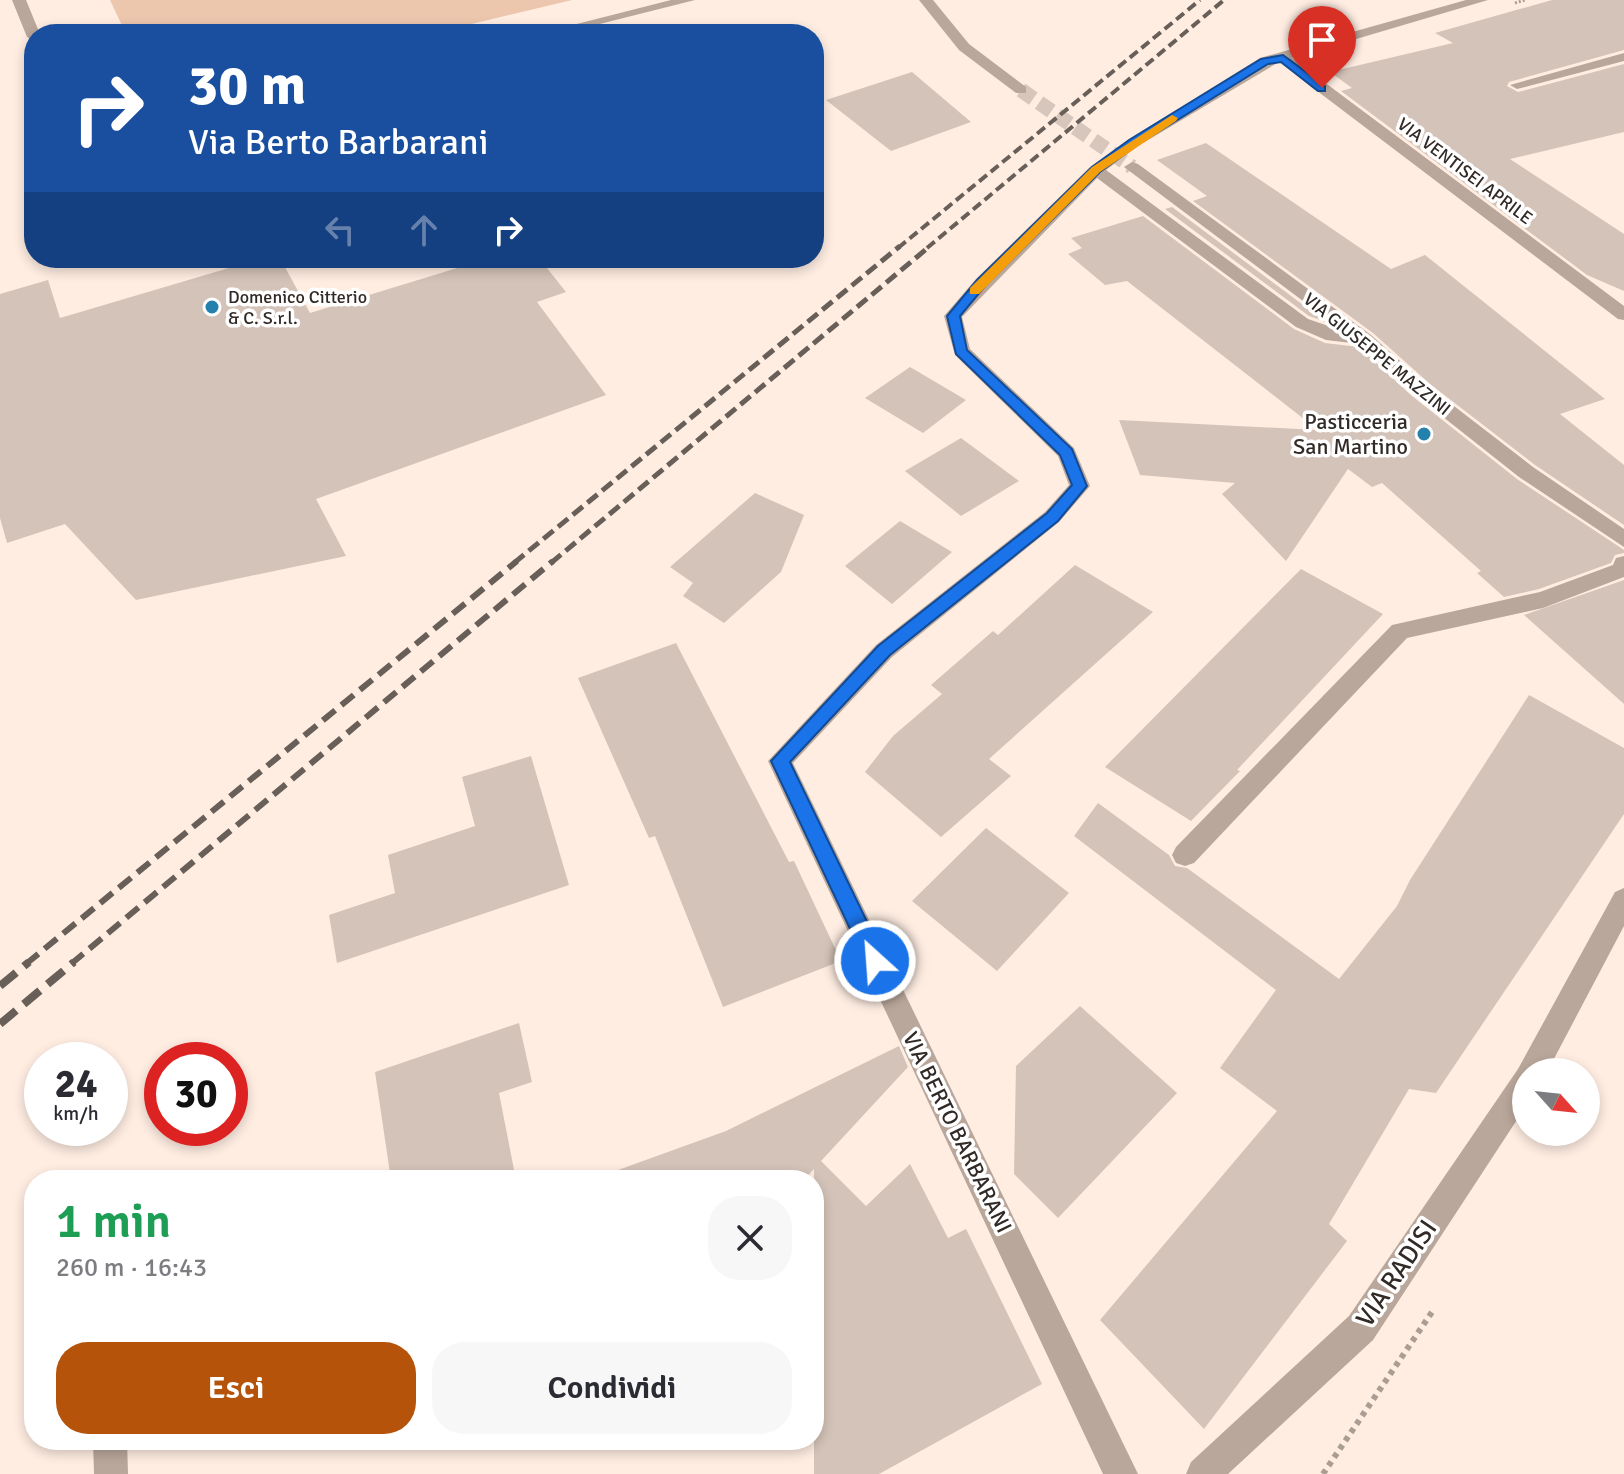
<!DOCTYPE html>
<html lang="it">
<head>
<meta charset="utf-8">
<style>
  :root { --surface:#fff; --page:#f7f7f7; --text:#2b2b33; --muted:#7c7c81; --accent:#b45309 }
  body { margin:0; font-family:Signika,sans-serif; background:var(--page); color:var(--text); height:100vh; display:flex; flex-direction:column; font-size:30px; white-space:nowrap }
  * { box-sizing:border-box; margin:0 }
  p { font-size:26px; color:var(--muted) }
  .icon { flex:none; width:44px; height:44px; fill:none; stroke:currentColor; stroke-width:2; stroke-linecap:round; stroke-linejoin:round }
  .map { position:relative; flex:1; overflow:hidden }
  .panel { position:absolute; left:24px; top:1170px; width:800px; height:280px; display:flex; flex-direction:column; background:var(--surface); border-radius:32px; box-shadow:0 4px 12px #0003 }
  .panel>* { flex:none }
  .top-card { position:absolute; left:24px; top:24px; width:800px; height:244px; border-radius:32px; box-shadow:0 4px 12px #0003; background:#1a4fa0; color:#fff; overflow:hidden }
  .needle { width:52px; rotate:117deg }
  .tools { position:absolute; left:1512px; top:1058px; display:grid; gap:16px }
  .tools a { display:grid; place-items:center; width:88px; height:88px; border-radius:50%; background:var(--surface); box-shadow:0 4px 12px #0003; font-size:40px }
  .speed { position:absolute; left:24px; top:1042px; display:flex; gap:16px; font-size:40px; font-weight:700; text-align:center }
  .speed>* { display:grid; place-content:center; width:104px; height:104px; border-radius:50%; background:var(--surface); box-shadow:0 4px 12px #0003; line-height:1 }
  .speed small { font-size:20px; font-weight:400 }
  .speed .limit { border:12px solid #d22; background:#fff; color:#111 }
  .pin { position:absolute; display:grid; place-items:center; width:68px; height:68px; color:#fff; margin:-82px -34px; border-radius:50% 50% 50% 0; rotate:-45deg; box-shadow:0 0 8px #0007 }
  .pin .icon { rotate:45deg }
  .me { position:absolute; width:88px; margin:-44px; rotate:334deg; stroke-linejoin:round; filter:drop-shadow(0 0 6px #0008) }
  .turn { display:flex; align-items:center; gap:28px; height:168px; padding:0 32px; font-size:36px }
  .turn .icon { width:104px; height:104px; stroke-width:2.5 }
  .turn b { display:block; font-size:56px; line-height:68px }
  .lanes { display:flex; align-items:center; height:76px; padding:0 32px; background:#0003; justify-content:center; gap:40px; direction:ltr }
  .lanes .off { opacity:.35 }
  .round { display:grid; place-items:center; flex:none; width:84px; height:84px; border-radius:32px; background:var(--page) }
  .head { display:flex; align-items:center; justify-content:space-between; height:136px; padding:0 32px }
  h1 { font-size:48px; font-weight:600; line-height:60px; color:#1e9e55 }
  .primary-button { display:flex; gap:16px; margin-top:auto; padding:16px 32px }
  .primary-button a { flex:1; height:92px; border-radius:32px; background:var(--accent); color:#fff; font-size:32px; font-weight:600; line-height:92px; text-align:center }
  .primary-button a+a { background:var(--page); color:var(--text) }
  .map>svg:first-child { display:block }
  .green { fill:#ecc6ad }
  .building { fill:#d4c3b8 }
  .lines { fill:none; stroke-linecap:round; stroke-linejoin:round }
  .street-tunnel { stroke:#d6c6bc; stroke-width:15; stroke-dasharray:15 7; stroke-linecap:butt }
  .path-far1 { stroke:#aa9d94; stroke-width:3; stroke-dasharray:2 2; stroke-linecap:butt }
  .path { stroke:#aa9d94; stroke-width:6; stroke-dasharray:5 5; stroke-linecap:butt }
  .lane { fill:#baa79b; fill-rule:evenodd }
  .street { fill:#baa79b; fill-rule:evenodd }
  .rail-far3 { stroke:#695f59; stroke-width:4; stroke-dasharray:10 5; stroke-linecap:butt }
  .rail-far2 { stroke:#695f59; stroke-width:5; stroke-dasharray:13 6; stroke-linecap:butt }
  .rail-far1 { stroke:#695f59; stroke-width:6; stroke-dasharray:16 8; stroke-linecap:butt }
  .rail { stroke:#695f59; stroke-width:8; stroke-dasharray:21 10; stroke-linecap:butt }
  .route { fill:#1a73e8; stroke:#114b97; stroke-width:2 }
  .slow { fill:#f59e0b }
  .poi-dot { fill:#2480ad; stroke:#fff; stroke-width:3 }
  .labels { text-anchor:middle; stroke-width:7; stroke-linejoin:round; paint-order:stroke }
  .far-street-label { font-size:18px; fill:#312a26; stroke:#fff }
  .far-poi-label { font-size:18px; fill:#312a26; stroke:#fff; text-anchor:start }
  .poi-label { font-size:22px; fill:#312a26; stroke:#fff; text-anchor:end }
  .street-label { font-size:22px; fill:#312a26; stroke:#fff }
  .near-street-label { font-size:26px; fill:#312a26; stroke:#fff }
</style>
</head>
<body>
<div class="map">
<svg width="1624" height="1474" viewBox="0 0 1624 1474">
  <rect width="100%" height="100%" fill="#ffede2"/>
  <!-- green -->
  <path class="green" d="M 110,0 L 572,0 L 430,34 L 126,34 Z"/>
  <!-- building -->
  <path class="building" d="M 1552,0 L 1624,0 L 1624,50 L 1509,82 L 1507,86 L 1518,92 L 1624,64 L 1624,132 L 1510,159 L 1624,234 L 1624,291 L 1587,275 L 1341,91 L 1352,88 L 1330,72 L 1453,43 L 1435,33 Z
    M 912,72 L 971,122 L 891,151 L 826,100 Z
    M 1206,143 L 1391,269 L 1425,255 L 1605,399 L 1560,414 L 1624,465 L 1624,525 L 1535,465 L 1430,384 L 1373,333 L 1193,201 L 1207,196 L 1157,160 Z
    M 1172,207 L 1326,322 L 1309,316 L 1165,209 Z
    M 1143,216 L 1294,329 L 1325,343 L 1359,347 L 1412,396 L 1517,479 L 1624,550 L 1624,553 L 1615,555 L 1611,563 L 1539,589 L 1504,597 L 1477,573 L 1481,571 L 1382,483 L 1372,487 L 1348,469 L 1286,561 L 1222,494 L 1235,483 L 1140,475 L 1119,420 L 1318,430 L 1127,281 L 1105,285 L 1068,254 L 1082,248 L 1071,238 Z
    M 263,258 L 280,258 L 310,313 L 490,258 L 539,258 L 566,292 L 537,302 L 606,395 L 316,499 L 346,556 L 136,600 L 65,524 L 7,543 L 0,518 L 0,294 L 48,280 L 60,318 Z
    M 910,367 L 966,400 L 923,433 L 865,398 Z
    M 961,438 L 1019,481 L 961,516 L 905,471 Z
    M 755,493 L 804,515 L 781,572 L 724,623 L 683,596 L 693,583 L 670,567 Z
    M 900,521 L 952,552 L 892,604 L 845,566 Z
    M 1075,565 L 1153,612 L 989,759 L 1011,776 L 941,837 L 865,772 L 893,736 L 942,694 L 931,685 L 993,631 L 998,635 Z
    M 1301,569 L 1383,614 L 1237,770 L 1240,771 L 1191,821 L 1105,767 Z
    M 1624,580 L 1624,704 L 1524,615 Z
    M 676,643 L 789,862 L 794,861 L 841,961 L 723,1007 L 655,836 L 649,838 L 578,678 Z
    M 1529,695 L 1624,748 L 1624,814 L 1436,1093 L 1409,1089 L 1329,1224 L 1347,1241 L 1204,1429 L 1100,1320 L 1277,1111 L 1220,1068 L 1276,990 L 1074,836 L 1098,803 L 1169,855 L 1175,866 L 1187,868 L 1339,979 L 1397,906 L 1410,880 Z
    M 531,756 L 569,885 L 337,963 L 329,915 L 395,893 L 388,855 L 475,826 L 462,777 Z
    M 986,828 L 1069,893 L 997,971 L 912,901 Z
    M 1080,1006 L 1177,1093 L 1058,1218 L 1014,1174 L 1016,1066 Z
    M 519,1023 L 532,1082 L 499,1093 L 516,1180 L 391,1180 L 375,1072 Z
    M 899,1046 L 908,1067 L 821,1161 L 866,1206 L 910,1164 L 948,1238 L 966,1229 L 1042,1384 L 879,1474 L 814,1474 L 814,1169 L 804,1180 L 608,1180 L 607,1174 L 726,1131 Z"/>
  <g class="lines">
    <!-- street-tunnel -->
    <path class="street-tunnel" d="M 1021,90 L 1132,167"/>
    <!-- path-far1 -->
    <path class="path-far1" d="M 1515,3 L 1525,0"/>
    <!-- path -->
    <path class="path" d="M 1323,1474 L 1434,1309"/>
    <!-- lane -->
    <path class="lane" d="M 12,0 L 26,0 L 40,34 L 34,34 L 34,41 L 27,37 Z
      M 671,0 L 695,0 L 568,32 L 561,28 Z
      M 93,1440 L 127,1440 L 128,1474 L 94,1474 Z"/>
    <!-- street -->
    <path class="street" d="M 919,0 L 933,0 L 969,44 L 1026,87 L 1026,93 L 1016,93 L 959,50 Z
      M 1466,0 L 1488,0 L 1292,58 L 1624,306 L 1624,320 L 1618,319 L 1279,62 L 1138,146 L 1106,170 L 1308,319 L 1343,331 L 1124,167 L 1132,162 L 1138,164 L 1371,335 L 1428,386 L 1533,467 L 1624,529 L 1624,547 L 1519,477 L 1414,394 L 1360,344 L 1326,340 L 1296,327 L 1097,178 L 962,317 L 970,349 L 1074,448 L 1090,486 L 1059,522 L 892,657 L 793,763 L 1138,1474 L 1103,1474 L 768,761 L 876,645 L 1045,512 L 1069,485 L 1058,456 L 955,355 L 944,316 L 976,279 L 1090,167 L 1128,140 L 1260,58 Z
      M 1624,53 L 1624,61 L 1517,89 L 1510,85 Z
      M 1624,556 L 1624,577 L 1543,608 L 1407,638 L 1194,863 L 1185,866 L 1176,863 L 1172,855 L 1176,847 L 1392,625 L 1540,592 L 1613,565 L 1616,558 Z
      M 1624,888 L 1624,926 L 1547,1072 L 1526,1072 L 1526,1106 L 1373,1340 L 1228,1474 L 1186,1474 L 1191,1462 L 1349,1316 L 1518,1069 L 1615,892 Z"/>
    <!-- rail-far3 -->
    <path class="rail-far3" d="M 898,248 L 1200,0
      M 927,248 L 1224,0"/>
    <!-- rail-far2 -->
    <path class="rail-far2" d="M 514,563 L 900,246
      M 551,563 L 930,246"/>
    <!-- rail-far1 -->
    <path class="rail-far1" d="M 26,964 L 517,561
      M 71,964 L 553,561"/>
    <!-- rail -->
    <path class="rail" d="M 0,986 L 29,962
      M 0,1024 L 74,962"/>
  </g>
  <!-- route -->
  <path class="route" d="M 1283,55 L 1325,86 L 1325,91 L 1318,91 L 1281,62 L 1268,64 L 1137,145 L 1100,172 L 986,285 L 960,316 L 967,350 L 1072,449 L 1087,486 L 1058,521 L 890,655 L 790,762 L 886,961 L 883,967 L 875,970 L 868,967 L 771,761 L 878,646 L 1047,513 L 1072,485 L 1060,455 L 956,354 L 947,316 L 977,280 L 1092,167 L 1129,140 L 1261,59 Z"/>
  <!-- slow -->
  <path class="slow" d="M 1172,115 L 1178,118 L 1176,121 L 1100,172 L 979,294 L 970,294 L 970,288 L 1092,167 Z"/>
  <!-- markers -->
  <g class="poi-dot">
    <circle cx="212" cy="307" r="8"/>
    <circle cx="1424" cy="434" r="8"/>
  </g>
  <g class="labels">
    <!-- far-street labels -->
    <g class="far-street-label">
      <text transform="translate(1465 171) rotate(37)" y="6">VIA VENTISEI APRILE</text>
      <text transform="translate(1377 354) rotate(39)" y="6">VIA GIUSEPPE MAZZINI</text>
    </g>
    <!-- far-poi labels -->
    <g class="far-poi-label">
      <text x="228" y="303">Domenico Citterio<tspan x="228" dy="21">&amp; C. S.r.l.</tspan></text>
    </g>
    <!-- poi labels -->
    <g class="poi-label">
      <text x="1408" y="429">Pasticceria<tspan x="1408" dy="25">San Martino</tspan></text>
    </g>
    <!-- street labels -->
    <g class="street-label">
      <text transform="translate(958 1132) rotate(64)" y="8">VIA BERTO BARBARANI</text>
    </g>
    <!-- near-street labels -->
    <g class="near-street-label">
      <text transform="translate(1396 1273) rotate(-56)" y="9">VIA RADISI</text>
    </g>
  </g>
</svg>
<div class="tools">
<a><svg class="needle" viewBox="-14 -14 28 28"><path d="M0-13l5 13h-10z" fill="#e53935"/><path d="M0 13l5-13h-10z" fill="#7c7c81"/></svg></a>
</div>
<div class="speed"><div>24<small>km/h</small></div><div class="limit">30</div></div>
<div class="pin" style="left:1322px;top:88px;background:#d93025"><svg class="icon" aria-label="arrive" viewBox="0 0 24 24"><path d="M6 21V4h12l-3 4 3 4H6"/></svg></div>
<svg class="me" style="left:875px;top:961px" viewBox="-20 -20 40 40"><circle r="17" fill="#1a73e8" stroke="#fff" stroke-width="3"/><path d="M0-11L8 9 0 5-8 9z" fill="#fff"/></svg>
<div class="top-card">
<div class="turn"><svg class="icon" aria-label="right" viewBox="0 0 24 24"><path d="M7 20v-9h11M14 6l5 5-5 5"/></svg><div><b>30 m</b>Via Berto Barbarani</div></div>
<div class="lanes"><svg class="icon off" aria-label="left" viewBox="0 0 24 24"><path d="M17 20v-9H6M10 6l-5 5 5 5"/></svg><svg class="icon off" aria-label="ahead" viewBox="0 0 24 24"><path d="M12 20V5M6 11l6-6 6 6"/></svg><svg class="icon" aria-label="right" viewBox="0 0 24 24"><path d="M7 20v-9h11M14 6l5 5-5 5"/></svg></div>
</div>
<section class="panel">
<div class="head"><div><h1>1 min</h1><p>260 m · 16:43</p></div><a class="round"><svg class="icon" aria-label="close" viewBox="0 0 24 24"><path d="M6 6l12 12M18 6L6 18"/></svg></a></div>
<div class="primary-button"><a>Esci</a><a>Condividi</a></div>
</section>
</div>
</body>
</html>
